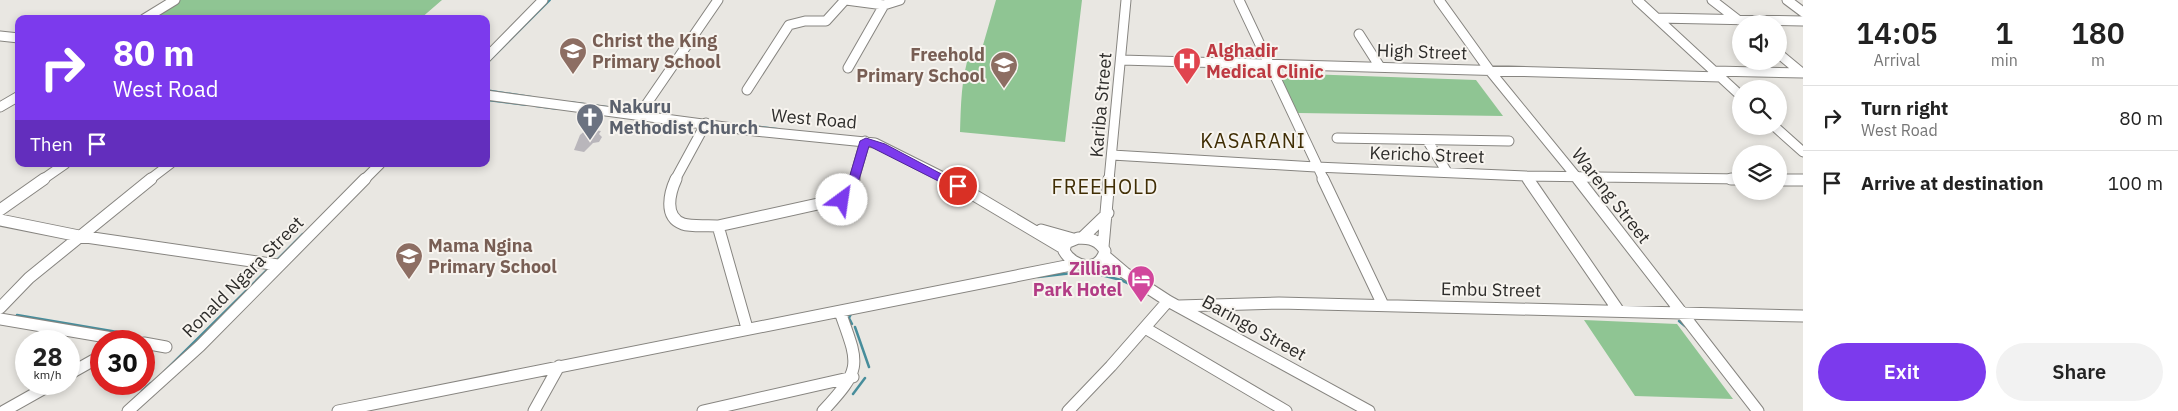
<!DOCTYPE html>
<html lang="en">
<head>
<meta charset="utf-8">
<style>
  :root { --surface:#fff; --page:#f2f2f2; --text:#222; --muted:#767676; --line:#e0e0e0; --accent:#7c3aed }
  body { margin:0; font-family:"IBM Plex Sans",sans-serif; background:var(--page); color:var(--text); height:100vh; display:flex; flex-direction:column; font-size:19px; white-space:nowrap }
  * { box-sizing:border-box; margin:0 }
  p { font-size:16px; color:var(--muted) }
  .icon { flex:none; width:28px; height:28px; fill:none; stroke:currentColor; stroke-width:2; stroke-linecap:round; stroke-linejoin:round }
  .map { position:relative; flex:1; overflow:hidden }
  .drawer { display:flex; flex-direction:column; background:var(--surface); width:375px }
  .drawer>* { flex:none }
  .top-card { position:absolute; left:15px; top:15px; width:475px; height:152px; border-radius:10px; box-shadow:0 2px 8px #0003; background:#7c3aed; color:#fff; overflow:hidden }
  .fabs { position:absolute; left:1732px; top:15px; display:grid; gap:10px }
  .fabs a { display:grid; place-items:center; width:55px; height:55px; border-radius:50%; background:var(--surface); box-shadow:0 2px 8px #0003; font-size:25px }
  .speed { position:absolute; left:15px; top:330px; display:flex; gap:10px; font-size:25px; font-weight:700; text-align:center }
  .speed>* { display:grid; place-content:center; width:65px; height:65px; border-radius:50%; background:var(--surface); box-shadow:0 2px 8px #0003; line-height:1 }
  .speed small { font-size:12px; font-weight:400 }
  .speed .limit { border:8px solid #d22; background:#fff; color:#111 }
  .pin { position:absolute; display:grid; place-items:center; width:42px; height:42px; color:#fff; margin:-21px; border:2px solid #fff; border-radius:50%; box-shadow:0 1px 5px #0007 }
  .me { position:absolute; width:55px; margin:-28px; rotate:31deg; stroke-linejoin:round; filter:drop-shadow(0 0 4px #0008) }
  .turn { display:flex; align-items:center; gap:18px; height:105px; padding:0 15px; font-size:22px }
  .turn .icon { width:65px; height:65px; stroke-width:2.5 }
  .turn b { display:block; font-size:35px; line-height:42px }
  .then { display:flex; align-items:center; height:48px; padding:0 15px; background:#0003; gap:10px; font-size:19px }
  .eta { display:flex; justify-content:space-evenly; align-items:center; height:85px; text-align:center }
  .eta b { font-size:30px; font-weight:600; line-height:35px }
  .primary-button { display:flex; gap:10px; margin-top:auto; padding:10px 15px }
  .primary-button a { flex:1; height:58px; border-radius:30px; background:var(--accent); color:#fff; font-size:20px; font-weight:600; line-height:58px; text-align:center }
  .primary-button a+a { background:var(--page); color:var(--text) }
  ul { padding:0; list-style:none }
  li { display:flex; align-items:center; gap:15px; height:65px; padding:0 15px; border-top:1px solid var(--line) }
  li div { flex:1 }
  li b { display:block; font-size:19px }
  li em { font-style:normal }
  main { display:flex; flex:1; min-height:0 }
  .map>svg:first-child { display:block }
  .green { fill:#8fc593 }
  .lines { fill:none; stroke-linecap:round; stroke-linejoin:round }
  .stream-far1 { stroke:#478d9b; stroke-width:2 }
  .stream { stroke:#478d9b; stroke-width:2.5 }
  .building { fill:#b9b6bb }
  .minor-far1-casing { stroke:#878580; stroke-width:11 }
  .minor-casing { stroke:#878580; stroke-width:13 }
  .minor-far1 { stroke:#fff; stroke-width:9 }
  .minor { stroke:#fff; stroke-width:11 }
  .route { fill:#7c3aed; stroke:#51269a }
  .labels { text-anchor:middle; stroke-width:4; stroke-linejoin:round; paint-order:stroke }
  .education-label { font-size:18px; font-weight:bold; fill:#785e54; stroke:#f7f4ef; text-anchor:start }
  .health-label { font-size:18px; font-weight:bold; fill:#be3a42; stroke:#f7f4ef; text-anchor:start }
  .street-label { font-size:18px; fill:#2d2c2a; stroke:#f7f4ef }
  .worship-label { font-size:18px; font-weight:bold; fill:#5b616d; stroke:#f7f4ef; text-anchor:start }
  .hotel-label { font-size:18px; font-weight:bold; fill:#b23c85; stroke:#f7f4ef; text-anchor:end }
  .quarter-label { font-size:20px; letter-spacing:1px; fill:#402e05; stroke:#f7f4ef }
</style>
</head>
<body>
<main>
<div class="map">
<svg width="1803" height="411" viewBox="0 0 1803 411">
  <rect width="100%" height="100%" fill="#e9e7e2"/>
  <!-- green -->
  <path class="green" d="M 167,0 L 442,0 L 420,19 L 137,19 Z
    M 996,0 L 1082,0 L 1065,142 L 960,132 C 961,105 961,78 970,52 L 981,52 Z
    M 1277,73 L 1476,80 L 1503,116 L 1298,113 Z
    M 1584,320 L 1677,324 L 1733,399 L 1635,396 Z"/>
  <g class="lines">
    <!-- stream-far1 -->
    <path class="stream-far1" d="M 486,64 L 550,0
      M 486,90 L 532,97
      M 486,100 L 526,105
      M 569,102 L 638,111
      M 535,106 L 558,109
      M 746,125 L 778,129"/>
    <!-- stream -->
    <path class="stream" d="M 276,261 L 303,234
      M 1093,273 L 1121,280 L 1134,286
      M 1038,277 L 1081,272
      M 851,314 L 849,318 L 852,324
      M 17,315 L 135,335
      M 1679,321 L 1685,326
      M 855,327 L 869,367
      M 165,371 L 267,270
      M 142,391 L 151,383
      M 853,394 L 865,378"/>
  </g>
  <!-- building -->
  <path class="building" d="M 587,129 L 601,131 L 599,134 L 602,137 L 599,142 L 593,143 L 584,152 L 574,150 L 580,135 Z"/>
  <g class="lines">
    <!-- minor-far1 casing -->
    <g class="minor-far1-casing">
      <path id="minor-far1" d="M 846,0 L 884,5 L 848,68
        M 1239,0 L 1324,180
        M 1439,0 L 1490,71 L 1579,180
        M 1637,0 L 1741,96
        M 1712,0 L 1738,20
        M 1787,0 L 1803,12
        M 884,5 L 900,0
        M 1657,18 L 1803,21
        M 144,19 L 175,0
        M 1359,34 L 1380,67
        M 0,36 L 19,38
        M 1779,54 L 1802,73
        M 486,58 L 543,0
        M 1121,60 L 1721,77
        M 1714,71 L 1803,73
        M 747,90 L 789,25 L 805,21 L 826,21 L 845,0
        M 486,95 L 755,131 L 875,143 L 949,180
        M 0,107 L 19,96
        M 639,115 L 718,0
        M 1774,126 L 1803,152
        M 1337,138 L 1509,141
        M 1427,140 L 1447,172
        M 1112,155 L 1316,167 L 1526,176 L 1741,179
        M 1526,176 L 1529,180
        M 42,180 L 65,164
        M 149,180 L 170,164
        M 364,180 L 380,164
        M 675,180 L 706,123
        M 854,180 L 865,141
        M 1109,180 L 1126,0
        M 1779,180 L 1803,180"/>
    </g>
    <!-- minor casing -->
    <g class="minor-casing">
      <path id="minor" d="M 676,179 C 670,192 663,217 683,224 C 692,227 708,225 718,226
        M 947,179 L 1063,248
        M 1323,179 L 1383,305
        M 1528,179 L 1618,310
        M 1578,179 L 1758,411
        M 1731,179 L 1741,179
        M 1779,180 L 1803,180
        M 0,210 L 44,179
        M 0,220 L 79,236 L 278,265
        M 1041,230 L 1073,239
        M 1083,237 L 1108,213
        M 1078,238 C 1090,238 1099,240 1105,251 C 1099,273 1074,268 1064,251 L 1066,243 Z
        M 1103,247 L 1109,179
        M 1105,256 L 1125,273 L 1168,301 L 1369,411
        M 1179,306 L 1279,303 L 1803,316
        M 0,308 L 29,278 L 151,179
        M 0,319 L 130,341
        M 747,328 L 718,226 L 845,198 L 850,193 L 854,179
        M 1145,328 L 1286,411
        M 144,343 L 166,347
        M 69,374 L 101,356
        M 4,411 L 52,384
        M 128,411 L 200,346 L 365,179
        M 338,411 L 1076,264
        M 534,411 L 559,366
        M 703,411 L 853,377
        M 823,411 C 863,368 859,365 840,312
        M 1068,411 L 1111,366 L 1168,301"/>
    </g>
    <!-- minor-far1 -->
    <use href="#minor-far1" class="minor-far1"/>
    <!-- minor -->
    <use href="#minor" class="minor"/>
  </g>
  <!-- route -->
  <path class="route" d="M 866,138 L 885,144 L 964,186 L 962,189 L 954,189 L 869,146 L 855,193 L 846,202 L 838,202 L 836,200 L 845,192 L 860,141 Z"/>
  <!-- icons -->
  <defs>
    <g id="school-pin" transform="scale(1.4375)"><path d="M0 17L-7.5 6A9.5 9.5 0 1 1 7.5 6Z" fill="#8d6e63" stroke="#f7f4ef"/><path d="M0-5L7-2L0 1L-7-2ZM-4 1L0 2.5L4 1V4Q0 6-4 4Z" fill="#fff"/></g>
    <g id="hospital-pin" transform="scale(1.4375)"><path d="M0 17L-7.5 6A9.5 9.5 0 1 1 7.5 6Z" fill="#e0444e" stroke="#f7f4ef"/><path d="M-5-5h3v3.5h4V-5h3V5h-3V1.5h-4V5h-3Z" fill="#fff"/></g>
    <g id="church-pin" transform="scale(1.4375)"><path d="M0 17L-7.5 6A9.5 9.5 0 1 1 7.5 6Z" fill="#6b7280" stroke="#f7f4ef"/><path d="M-1.2-6h2.4v3.5h3.3v2.4h-3.3V6h-2.4V-.1h-3.3v-2.4h3.3Z" fill="#fff"/></g>
    <g id="hotel-pin" transform="scale(1.4375)"><path d="M0 17L-7.5 6A9.5 9.5 0 1 1 7.5 6Z" fill="#d1479c" stroke="#f7f4ef"/><path d="M-6-4.5h1.5V1H6V5H4.5V3h-9V5H-6ZM-4 0a1.8 1.8 0 1 1 3.6 0ZM.5 0V-2.5h3Q6-2.5 6 0Z" fill="#fff"/></g>
  </defs>
  <g fill-rule="evenodd">
    <use href="#school-pin" x="573" y="51"/>
    <use href="#hospital-pin" x="1187" y="61"/>
    <use href="#school-pin" x="1004" y="65"/>
    <use href="#church-pin" x="590" y="117"/>
    <use href="#school-pin" x="409" y="256"/>
    <use href="#hotel-pin" x="1141" y="279"/>
  </g>
  <g class="labels">
    <!-- education labels -->
    <g class="education-label">
      <text x="592" y="47">Christ the King<tspan x="592" dy="21">Primary School</tspan></text>
      <text x="985" y="61" text-anchor="end">Freehold<tspan x="985" dy="21">Primary School</tspan></text>
      <text x="428" y="252">Mama Ngina<tspan x="428" dy="21">Primary School</tspan></text>
    </g>
    <!-- health labels -->
    <g class="health-label">
      <text x="1206" y="57">Alghadir<tspan x="1206" dy="21">Medical Clinic</tspan></text>
    </g>
    <!-- street labels -->
    <g class="street-label">
      <text transform="translate(1422 52) rotate(2)" y="6">High Street</text>
      <text transform="translate(1101 105) rotate(-85)" y="6">Kariba Street</text>
      <text transform="translate(814 119) rotate(5)" y="6">West Road</text>
      <text transform="translate(1427 155) rotate(2)" y="6">Kericho Street</text>
      <text transform="translate(1611 196) rotate(52)" y="6">Wareng Street</text>
      <text transform="translate(243 277) rotate(-45)" y="6">Ronald Ngara Street</text>
      <text transform="translate(1491 290) rotate(1)" y="6">Embu Street</text>
      <text transform="translate(1254 328) rotate(29)" y="6">Baringo Street</text>
    </g>
    <!-- worship labels -->
    <g class="worship-label">
      <text x="609" y="113">Nakuru<tspan x="609" dy="21">Methodist Church</tspan></text>
    </g>
    <!-- hotel labels -->
    <g class="hotel-label">
      <text x="1122" y="275">Zillian<tspan x="1122" dy="21">Park Hotel</tspan></text>
    </g>
    <!-- quarter labels -->
    <g class="quarter-label">
      <text x="1253" y="148">KASARANI</text>
      <text x="1105" y="194">FREEHOLD</text>
    </g>
  </g>
</svg>
<div class="fabs">
<a><svg class="icon" aria-label="sound" viewBox="0 0 24 24"><path d="M4 9h4l5-4v14l-5-4H4zM17 9q2 3 0 6"/></svg></a>
<a><svg class="icon" aria-label="search" viewBox="0 0 24 24"><circle cx="10" cy="10" r="6"/><path d="M15 15l6 6"/></svg></a>
<a><svg class="icon" aria-label="layers" viewBox="0 0 24 24"><path d="M12 4l9 5-9 5-9-5zM3 14l9 5 9-5"/></svg></a>
</div>
<div class="speed"><div>28<small>km/h</small></div><div class="limit">30</div></div>
<div class="pin" style="left:958px;top:186px;background:#d93025"><svg class="icon" aria-label="arrive" viewBox="0 0 24 24"><path d="M6 21V4h12l-3 4 3 4H6"/></svg></div>
<svg class="me" style="left:842px;top:200px" viewBox="-20 -20 40 40"><circle r="19" fill="#fff"/><path d="M0-13L10 11 0 6-10 11z" fill="#7c3aed"/></svg>
<div class="top-card">
<div class="turn"><svg class="icon" aria-label="right" viewBox="0 0 24 24"><path d="M7 20v-9h11M14 6l5 5-5 5"/></svg><div><b>80 m</b>West Road</div></div>
<div class="then">Then<svg class="icon" aria-label="arrive" viewBox="0 0 24 24"><path d="M6 21V4h12l-3 4 3 4H6"/></svg></div>
</div>
</div>
<section class="drawer">
<div class="eta">
<div><b>14:05</b><p>Arrival</p></div>
<div><b>1</b><p>min</p></div>
<div><b>180</b><p>m</p></div>
</div>
<ul>
<li><svg class="icon" aria-label="right" viewBox="0 0 24 24"><path d="M7 20v-9h11M14 6l5 5-5 5"/></svg><div><b>Turn right</b><p>West Road</p></div><em>80 m</em></li>
<li><svg class="icon" aria-label="arrive" viewBox="0 0 24 24"><path d="M6 21V4h12l-3 4 3 4H6"/></svg><div><b>Arrive at destination</b></div><em>100 m</em></li>
</ul>
<div class="primary-button"><a>Exit</a><a>Share</a></div>
</section>
</main>
</body>
</html>
